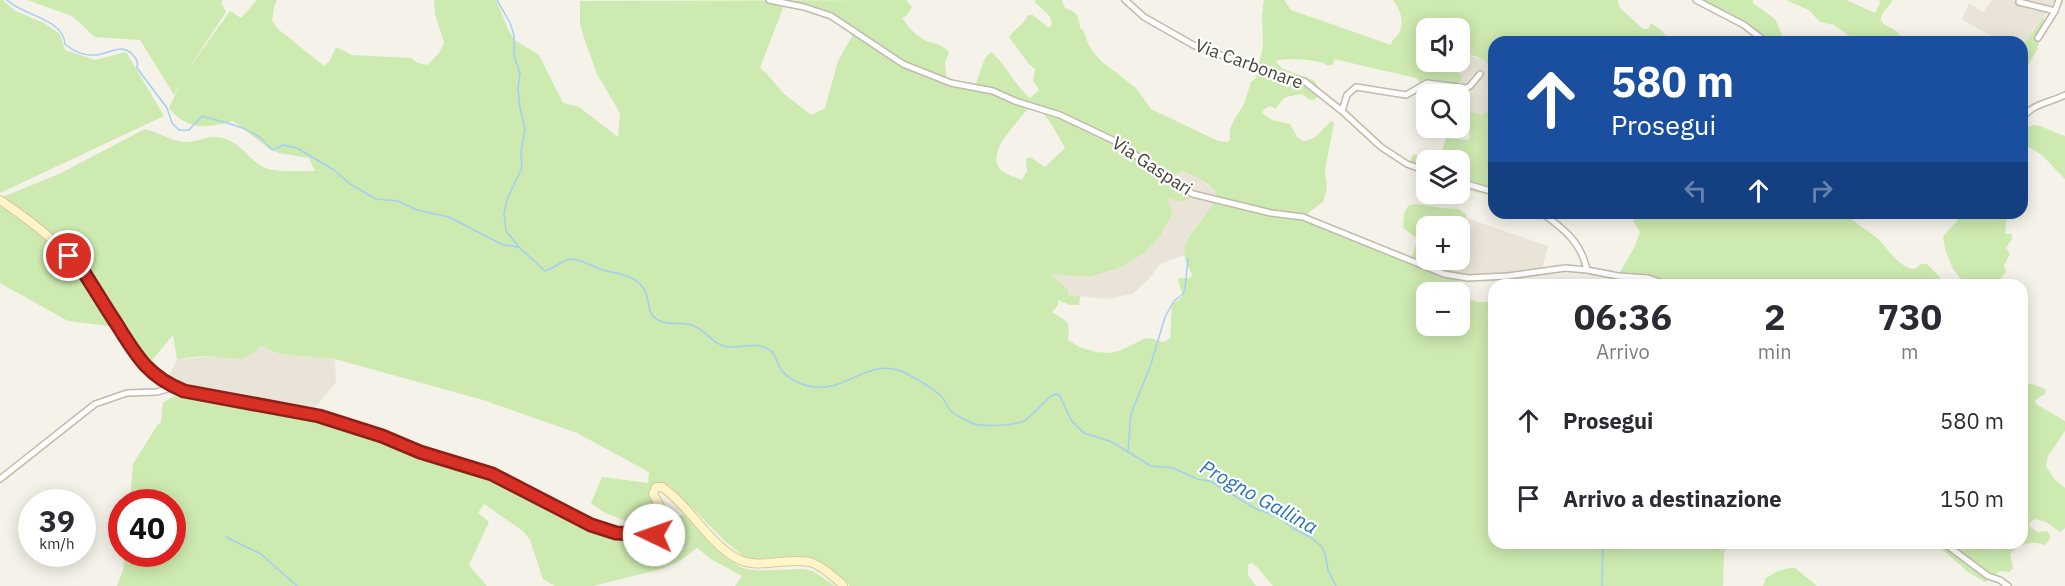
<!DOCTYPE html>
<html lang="it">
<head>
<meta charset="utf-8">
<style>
  :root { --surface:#fff; --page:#f2f2f3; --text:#2b2b33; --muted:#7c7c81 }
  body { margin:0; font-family:"IBM Plex Sans",sans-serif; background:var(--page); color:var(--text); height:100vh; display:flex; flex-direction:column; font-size:22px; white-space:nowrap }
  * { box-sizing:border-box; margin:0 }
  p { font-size:20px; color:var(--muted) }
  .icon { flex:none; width:33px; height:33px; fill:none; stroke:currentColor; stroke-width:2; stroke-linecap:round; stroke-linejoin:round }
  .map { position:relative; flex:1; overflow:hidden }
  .sheet { position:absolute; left:1488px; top:279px; width:540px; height:270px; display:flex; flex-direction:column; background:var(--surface); border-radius:18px; box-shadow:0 3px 15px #0003 }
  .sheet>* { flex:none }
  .hud { position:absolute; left:1488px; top:36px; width:540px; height:183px; border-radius:18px; box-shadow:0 3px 15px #0003; background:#1a4fa0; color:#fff; overflow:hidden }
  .fabs { position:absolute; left:1416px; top:18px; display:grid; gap:12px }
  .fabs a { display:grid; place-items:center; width:54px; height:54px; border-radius:12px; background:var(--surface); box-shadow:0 3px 15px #0003; font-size:30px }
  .speed { position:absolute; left:18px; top:489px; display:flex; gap:12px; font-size:30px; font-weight:700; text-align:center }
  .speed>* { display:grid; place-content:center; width:78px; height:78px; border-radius:50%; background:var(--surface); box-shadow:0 3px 15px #0003; line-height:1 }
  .speed small { font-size:15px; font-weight:400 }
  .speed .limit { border:9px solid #d22; background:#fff; color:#111 }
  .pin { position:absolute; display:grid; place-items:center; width:51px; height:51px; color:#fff; margin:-26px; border:3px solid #fff; border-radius:50%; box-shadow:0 2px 6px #0007 }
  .me { position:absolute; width:66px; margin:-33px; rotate:273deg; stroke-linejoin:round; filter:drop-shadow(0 0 4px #0008) }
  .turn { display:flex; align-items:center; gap:21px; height:126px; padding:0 24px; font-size:27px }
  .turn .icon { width:78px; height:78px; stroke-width:2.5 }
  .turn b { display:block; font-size:42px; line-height:51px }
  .lanes { display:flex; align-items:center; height:57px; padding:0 24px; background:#0003; justify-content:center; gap:30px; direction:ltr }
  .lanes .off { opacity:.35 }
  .eta { display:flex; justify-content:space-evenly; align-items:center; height:102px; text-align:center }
  .eta b { font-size:36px; font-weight:700; line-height:42px }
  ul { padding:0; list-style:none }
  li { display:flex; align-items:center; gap:18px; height:78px; padding:0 24px }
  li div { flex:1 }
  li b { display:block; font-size:22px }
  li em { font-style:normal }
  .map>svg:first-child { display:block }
  .residential { fill:#e9e4d7 }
  .green { fill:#cdeab0; fill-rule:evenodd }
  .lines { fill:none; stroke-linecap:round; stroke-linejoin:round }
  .stream { stroke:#a4cef3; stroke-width:1.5 }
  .street-casing { stroke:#c1bbab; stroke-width:8 }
  .secondary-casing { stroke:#d7c997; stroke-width:10 }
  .street { stroke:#fff; stroke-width:5 }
  .secondary { stroke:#fff5c9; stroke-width:8 }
  .route-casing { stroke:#8d1f18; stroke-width:15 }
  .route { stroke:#d93025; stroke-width:10 }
  .labels { text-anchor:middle; stroke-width:4.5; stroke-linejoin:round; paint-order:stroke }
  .street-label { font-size:18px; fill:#494337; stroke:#fff }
  .water-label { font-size:20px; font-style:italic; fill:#2b74ba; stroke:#fff }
</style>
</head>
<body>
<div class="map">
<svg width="2065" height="586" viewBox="0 0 2065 586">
  <rect width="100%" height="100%" fill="#f5f2e9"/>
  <!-- residential -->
  <path class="residential" d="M 1992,0 L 2055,0 L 2022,47 L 2022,42 L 2003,42 L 1962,20 L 1969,3 L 1983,12 Z
    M 1464,54 L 1488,62 L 1494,73 L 1494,100 L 1491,100 L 1489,111 L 1482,115 L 1460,108 L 1461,94 L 1453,89 L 1448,74 L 1452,62 L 1460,62 L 1460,56 Z
    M 1181,171 L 1197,176 L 1216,192 L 1216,200 L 1213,206 L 1196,225 L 1189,236 L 1184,255 L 1160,264 L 1148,280 L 1132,294 L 1106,299 L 1069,295 L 1068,289 L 1049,273 L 1089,277 L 1181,186 L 1173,176 Z
    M 1466,218 L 1548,246 L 1542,269 L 1533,272 L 1456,277 L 1448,261 L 1445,260 L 1460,260 L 1460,231 L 1467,225 Z
    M 261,346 L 280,354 L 335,359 L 336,382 L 313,410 L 177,385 L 167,380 L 177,359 L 222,356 Z"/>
  <!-- green -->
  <path class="green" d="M 0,0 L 3,0 L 15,11 L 44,23 L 60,34 L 65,50 L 95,60 L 126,52 L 164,116 L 0,193 Z
    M 27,0 L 223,0 L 221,2 L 226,12 L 187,71 L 230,11 L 241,18 L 257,0 L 277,0 L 274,7 L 272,21 L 278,29 L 324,66 L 329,62 L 336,47 L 352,55 L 411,58 L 418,63 L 428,65 L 439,53 L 444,43 L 435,14 L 434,0 L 496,0 L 510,33 L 516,41 L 539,55 L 563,103 L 579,107 L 618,137 L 620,113 L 597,74 L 584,38 L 580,24 L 580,1 L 906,0 L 912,7 L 907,15 L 902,18 C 908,26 914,34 923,39 C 933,44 941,43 949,52 L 945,63 L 947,82 L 975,86 L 985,58 L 991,52 C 1007,65 1014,85 1030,98 L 1039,90 L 1033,80 L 1035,69 L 1029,64 L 1009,37 C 1016,27 1022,27 1028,15 L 1033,15 L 1047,27 L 1051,27 C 1055,17 1042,9 1035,3 L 1035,0 L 1062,0 L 1065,8 C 1077,12 1079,16 1080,28 L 1083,30 L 1089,46 L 1100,60 L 1136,88 L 1151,109 L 1218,141 L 1228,142 L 1230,139 L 1230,129 L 1234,120 L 1244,104 L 1251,82 L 1256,78 L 1263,46 L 1262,15 L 1264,0 L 1284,0 L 1291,10 L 1391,45 C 1392,39 1396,38 1399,33 C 1405,22 1400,9 1393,0 L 1618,0 L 1619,7 L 1643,29 L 1648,29 L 1651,23 L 1660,29 L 1671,42 L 1494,42 L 1494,73 C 1488,60 1474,52 1460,56 L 1460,28 L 1426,28 L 1426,62 L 1452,62 L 1448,73 L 1456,72 L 1462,76 L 1460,82 L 1452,86 L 1453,89 L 1461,93 L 1460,98 L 1460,94 L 1426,94 L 1426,108 L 1420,103 L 1418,96 L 1424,88 L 1423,85 L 1416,78 L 1334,59 L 1333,65 L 1327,65 C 1318,59 1285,58 1275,61 L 1283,69 L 1313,80 L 1316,83 L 1319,94 L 1315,99 L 1310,100 L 1302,94 C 1287,97 1284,95 1276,109 L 1270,106 L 1264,109 L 1262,113 L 1272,120 L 1290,124 L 1297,137 L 1303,141 C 1318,140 1321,129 1332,121 L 1334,123 L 1325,170 L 1327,188 L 1323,202 L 1309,212 L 1307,220 L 1410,262 L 1418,239 L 1403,228 L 1404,213 L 1409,205 L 1416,204 L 1442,208 L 1459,209 L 1466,214 L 1467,225 L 1460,231 L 1460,226 L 1426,226 L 1426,260 L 1452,261 L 1454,274 L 1466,290 L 1469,299 L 1478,302 L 1494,302 L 1494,543 L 1729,543 L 1724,552 L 1723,586 L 1273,586 L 1258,568 L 1252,563 L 1248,564 L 1248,575 L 1256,586 L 850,586 L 839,575 L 817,561 L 806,558 L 754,559 L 743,556 L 726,542 L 669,485 L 659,484 L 651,498 L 664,521 L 664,525 L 661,529 L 642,530 C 626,518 606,517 591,503 L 602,477 L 648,483 L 649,472 L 577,433 L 483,400 L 335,359 L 280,354 L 261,346 L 244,359 L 201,356 L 177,359 L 173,335 L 152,360 L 142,363 L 118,329 L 102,325 L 68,321 L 0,283 L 0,198 L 59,174 L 145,129 C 159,132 170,141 185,142 C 200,142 209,133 226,139 C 243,145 252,164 268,169 C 276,172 306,171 315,171 L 309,158 L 279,153 L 270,149 L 233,121 C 209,129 185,130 169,108 L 181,83 L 174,95 L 140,40 L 95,37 L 72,16 ZM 785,3 L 842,19 L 855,31 L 838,61 L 825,108 L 811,115 L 783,93 L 766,73 L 760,68 ZM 1035,103 L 1052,125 L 1065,148 L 1045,167 L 1030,157 L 1026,159 L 1027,171 L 1022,180 C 1014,177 1002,174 998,166 C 995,161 997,152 999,147 C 1002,139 1028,107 1035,103 ZM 1181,171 C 1195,174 1207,182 1216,192 C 1215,215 1179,233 1185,258 C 1186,264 1190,269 1192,275 L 1190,278 L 1179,278 L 1178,281 L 1183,295 L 1179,300 L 1173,303 C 1170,315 1172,325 1170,338 L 1163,342 L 1150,338 L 1144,339 L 1119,351 L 1109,353 L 1096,352 L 1079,347 L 1068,340 C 1070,321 1068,322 1052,312 L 1058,305 L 1058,300 L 1070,305 L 1079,305 L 1080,296 L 1069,295 L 1068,289 L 1050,274 L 1089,277 L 1118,268 L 1143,254 L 1160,236 L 1172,214 L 1168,198 L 1176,201 L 1189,200 L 1191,194 L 1181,186 L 1173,176 ZM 1426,292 L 1460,292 L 1460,326 L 1426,326 Z
    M 1701,0 L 1753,0 L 1753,3 L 1775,19 L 1784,39 L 1788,42 L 1765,42 Z
    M 1786,0 L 1846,0 L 1875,13 L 1880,3 L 1879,0 L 1892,0 C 1890,7 1882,11 1881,17 C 1880,25 1890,27 1895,30 C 1899,33 1902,38 1904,42 L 1858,42 L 1834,25 L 1820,22 L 1809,10 Z
    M 2045,15 L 2037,50 L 2022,75 L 2022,47 Z
    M 1491,100 L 1494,100 L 1494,185 L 1488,195 L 1460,188 L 1460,160 L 1426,160 L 1426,173 L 1409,163 L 1413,155 L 1427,154 L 1437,156 L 1442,151 L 1446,138 L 1468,140 L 1470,137 L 1469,123 L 1460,118 L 1460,108 L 1482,115 L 1488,111 L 1488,105 Z
    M 2034,125 C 2045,126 2054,133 2065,136 L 2065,179 C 2048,163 2046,154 2022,144 L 2022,129 Z
    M 1649,213 L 1849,213 L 1850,218 C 1859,226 1873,233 1881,242 C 1890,252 1900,268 1915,269 L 1921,264 L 1927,264 L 1940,277 L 1941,285 L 1862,285 L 1855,283 L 1851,285 L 1668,285 L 1625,277 L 1620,272 L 1634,248 L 1640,232 L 1633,221 L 1639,216 L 1647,215 Z
    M 1961,213 L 2007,213 L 2005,234 L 2012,234 L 2012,239 L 2006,248 L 2010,254 L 2004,265 L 2006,272 L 1996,285 L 1966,285 L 1953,269 L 1945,249 L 1943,236 C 1950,228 1958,223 1961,213 Z
    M 2028,383 L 2046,389 L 2045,394 L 2035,400 L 2036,404 L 2065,421 L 2065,431 L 2048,456 L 2046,466 L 2055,480 L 2065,488 L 2065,528 L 2060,532 L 2046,522 L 2035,519 L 2030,522 L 2029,526 L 2038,532 L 2047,531 L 2050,535 L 2050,539 L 2045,545 C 2032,541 2019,543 2010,554 L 2013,568 L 2010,572 L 2000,571 L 1985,582 L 1968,572 L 1935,543 L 2022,543 L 2022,384 Z
    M 174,396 L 297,417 L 326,425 L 475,475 L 520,495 L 588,530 L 621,540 L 651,541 L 665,539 L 674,531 L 676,526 L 674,518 L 683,514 C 701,532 726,567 752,570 C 769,571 787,569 804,569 L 813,571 L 835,586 L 735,586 L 742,576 L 711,559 L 697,548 L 680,561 L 661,569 L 593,586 L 555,586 L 543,579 L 530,540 L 524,532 L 484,504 L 478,513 L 489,522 L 469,565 L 487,586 L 117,586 L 123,570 L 125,554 L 172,554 L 172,502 L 130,502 L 133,464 L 158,424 L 161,423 L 163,403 Z
    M 1790,568 L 1795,568 L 1817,586 L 1763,586 L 1766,578 L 1778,571 Z"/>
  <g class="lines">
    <!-- stream -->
    <path class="stream" d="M 7,0 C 23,16 63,18 65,44 C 74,52 84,56 96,55 C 110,54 121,42 133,55 C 137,59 138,62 137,68 L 167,108 L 172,123 L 179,130 L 189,130 L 202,116 C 221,122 247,126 263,140 C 267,143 267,147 273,150 L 283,145 L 297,148 L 334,170 L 350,184 L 376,199 L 398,201 L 417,210 L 449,217 L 503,245 L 519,247 L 545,271 C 554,268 564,260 570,259 C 579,258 591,266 600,269 C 616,275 632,272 644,289 C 651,301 645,317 663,322 C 673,325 684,321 694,326 C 707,331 713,345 728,347 C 742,348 755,342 768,349 C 776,353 776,361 780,368 C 787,379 803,386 815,387 C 845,391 866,361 898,370 C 908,373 934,389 941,396 C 945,400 947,407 951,411 C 954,414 970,423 975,424 C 984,427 1016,425 1024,421 C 1031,417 1043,403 1051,396 L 1056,394 L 1060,396 L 1071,420 L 1084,433 L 1112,442 L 1151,466 L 1173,468 L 1197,479 L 1210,481 L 1256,509 L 1278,517 L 1294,529 L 1310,537 L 1321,546 L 1325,553 L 1328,570 L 1336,586
      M 497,0 L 510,23 L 514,35 L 514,55 L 520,73 L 518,88 L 520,108 L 525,129 L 521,152 L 522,168 L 507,199 L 504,214 L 506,231 L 519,247
      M 1128,451 L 1131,414 L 1150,367 L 1165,317 L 1174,301 L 1183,294 L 1185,289 L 1188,259
      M 226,537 L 261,554 L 297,586
      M 1602,586 L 1603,543"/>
    <!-- street casing -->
    <g class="street-casing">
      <path id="street" d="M 769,0 L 804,7 L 831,16 L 903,64 L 951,83 L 993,91 L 1015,101 L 1060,115 L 1121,144 L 1170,181 L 1193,194 L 1271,213 L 1303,217 L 1444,274 L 1468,278 L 1508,276 L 1565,268 L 1587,270 L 1618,276 L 1648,278 L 1669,285
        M 1125,0 L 1144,17 L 1195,46 L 1283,77 L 1304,81 L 1342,111 L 1381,147 L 1407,164 L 1426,171
        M 1696,0 L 1744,25 L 1766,42
        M 2019,2 L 2055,11
        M 2038,38 L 2055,11 L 2059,0
        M 1342,111 L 1347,95 L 1356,87 L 1406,95 L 1427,83 L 1466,88 L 1470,86 L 1480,74
        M 2022,119 C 2032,103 2050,103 2065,95
        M 1460,182 L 1494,192
        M 1542,213 C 1564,229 1581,242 1587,270
        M 0,479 L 95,404 L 127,393 L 157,392 L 174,387
        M 1944,543 L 1988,576 L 2000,580 L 2008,586"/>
    </g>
    <!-- secondary casing -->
    <g class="secondary-casing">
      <path id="secondary" d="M 0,200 C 28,219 58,241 80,268 C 118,312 124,368 184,391 L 319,416 L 382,436 L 420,452 L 492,474 L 591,525 L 616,533 L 654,535 L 664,531 L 667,526 L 667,519 L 653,494 L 656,487 L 662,487 C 689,505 711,547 740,560 C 762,569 787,557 810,562 C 821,565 832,576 841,583 L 843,586"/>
    </g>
    <!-- street -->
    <use href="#street" class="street"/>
    <!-- secondary -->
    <use href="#secondary" class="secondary"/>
  </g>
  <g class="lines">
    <!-- route casing -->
    <g class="route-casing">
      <path id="route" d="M 69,256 L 81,268 C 93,286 104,305 116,323 C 136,355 147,376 184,391 L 319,416 L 382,436 L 420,452 L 492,474 L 591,525 L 616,533 L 654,535"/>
    </g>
    <!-- route -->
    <use href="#route" class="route"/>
  </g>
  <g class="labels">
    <!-- street labels -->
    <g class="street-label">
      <text transform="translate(1249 64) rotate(20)" y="6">Via Carbonare</text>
      <text transform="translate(1152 166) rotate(33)" y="6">Via Gaspari</text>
    </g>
    <!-- water labels -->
    <g class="water-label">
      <text transform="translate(1259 497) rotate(29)" y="7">Progno Gallina</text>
    </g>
  </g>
</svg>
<div class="fabs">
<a><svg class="icon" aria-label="sound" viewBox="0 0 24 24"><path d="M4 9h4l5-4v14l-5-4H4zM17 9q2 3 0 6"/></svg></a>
<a><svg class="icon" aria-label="search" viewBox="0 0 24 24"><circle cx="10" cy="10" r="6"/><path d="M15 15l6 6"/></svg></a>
<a><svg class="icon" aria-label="layers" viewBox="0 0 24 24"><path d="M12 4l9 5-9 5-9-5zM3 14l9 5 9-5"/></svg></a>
<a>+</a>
<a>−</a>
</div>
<div class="speed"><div>39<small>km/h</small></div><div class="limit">40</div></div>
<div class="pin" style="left:69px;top:256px;background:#d93025"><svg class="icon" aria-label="arrive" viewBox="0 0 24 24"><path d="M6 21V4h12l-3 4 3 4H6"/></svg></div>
<svg class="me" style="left:654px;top:535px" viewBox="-20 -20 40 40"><circle r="19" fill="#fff"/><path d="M0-13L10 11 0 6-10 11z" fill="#d93025"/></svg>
<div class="hud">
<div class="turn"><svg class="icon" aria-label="ahead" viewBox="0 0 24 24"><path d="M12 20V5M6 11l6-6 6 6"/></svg><div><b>580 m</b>Prosegui</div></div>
<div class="lanes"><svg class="icon off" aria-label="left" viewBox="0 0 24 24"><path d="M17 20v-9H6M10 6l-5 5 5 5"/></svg><svg class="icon" aria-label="ahead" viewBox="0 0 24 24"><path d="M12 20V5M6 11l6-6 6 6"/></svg><svg class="icon off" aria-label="right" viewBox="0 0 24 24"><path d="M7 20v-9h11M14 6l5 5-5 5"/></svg></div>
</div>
<section class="sheet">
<div class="eta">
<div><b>06:36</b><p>Arrivo</p></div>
<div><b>2</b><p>min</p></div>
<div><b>730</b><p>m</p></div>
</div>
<ul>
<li><svg class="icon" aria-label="ahead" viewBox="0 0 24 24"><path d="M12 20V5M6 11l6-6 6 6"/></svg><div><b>Prosegui</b></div><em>580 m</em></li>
<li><svg class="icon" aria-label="arrive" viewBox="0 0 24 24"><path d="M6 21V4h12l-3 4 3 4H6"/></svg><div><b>Arrivo a destinazione</b></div><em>150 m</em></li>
</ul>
</section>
</div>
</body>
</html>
